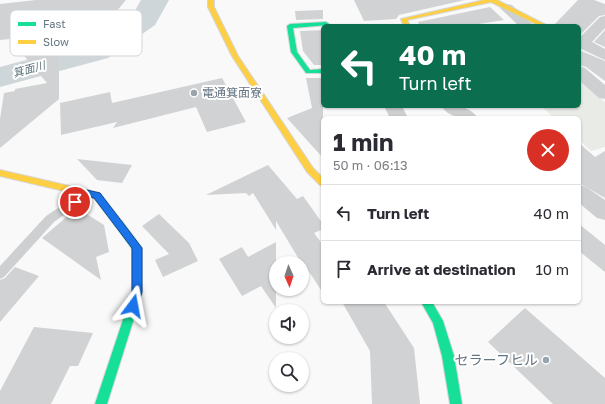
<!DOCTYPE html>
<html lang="en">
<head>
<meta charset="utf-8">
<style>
  :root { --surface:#fff; --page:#f2f2f3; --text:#2b2b33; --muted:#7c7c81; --line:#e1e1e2 }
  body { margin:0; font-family:"Golos Text","Noto Sans JP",sans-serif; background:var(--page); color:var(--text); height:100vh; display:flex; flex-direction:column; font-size:15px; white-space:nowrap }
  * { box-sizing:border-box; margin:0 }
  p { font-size:13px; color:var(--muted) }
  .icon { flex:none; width:22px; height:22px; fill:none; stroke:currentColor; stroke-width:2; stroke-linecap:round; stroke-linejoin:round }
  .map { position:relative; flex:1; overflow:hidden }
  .side { position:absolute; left:321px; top:116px; width:260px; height:188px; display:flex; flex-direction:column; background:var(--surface); border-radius:6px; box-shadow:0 1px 3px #0004 }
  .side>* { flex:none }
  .guide { position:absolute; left:321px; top:24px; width:260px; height:84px; border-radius:6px; box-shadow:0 1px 3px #0004; background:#0b6e4f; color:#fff; overflow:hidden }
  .needle { width:26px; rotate:177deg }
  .tools { position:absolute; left:269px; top:256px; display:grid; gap:8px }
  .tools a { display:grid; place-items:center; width:40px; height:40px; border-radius:50%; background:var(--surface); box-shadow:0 1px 3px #0004; font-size:20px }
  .pin { position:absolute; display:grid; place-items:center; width:34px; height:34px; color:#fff; margin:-17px; border:2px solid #fff; border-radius:50%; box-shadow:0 1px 4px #0007 }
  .me { position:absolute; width:44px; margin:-22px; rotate:13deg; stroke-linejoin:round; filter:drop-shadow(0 0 3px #0008) }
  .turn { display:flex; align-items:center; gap:14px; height:84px; padding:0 12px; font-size:18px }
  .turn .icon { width:52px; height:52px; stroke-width:2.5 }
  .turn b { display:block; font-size:28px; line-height:34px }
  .round { display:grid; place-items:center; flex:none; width:42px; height:42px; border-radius:21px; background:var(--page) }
  .headline { display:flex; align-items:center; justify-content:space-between; height:68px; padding:0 12px }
  h1 { font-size:24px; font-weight:700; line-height:30px }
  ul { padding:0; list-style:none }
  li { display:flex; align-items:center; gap:12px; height:56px; padding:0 12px; border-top:1px solid var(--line) }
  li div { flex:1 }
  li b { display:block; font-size:15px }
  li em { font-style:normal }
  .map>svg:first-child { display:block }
  .green { fill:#e8ebe6 }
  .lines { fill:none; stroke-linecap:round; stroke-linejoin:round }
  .river { fill:#ced6d9; fill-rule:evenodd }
  .building { fill:#d0d2d3 }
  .fast-casing { stroke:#d5d6d7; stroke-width:2 }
  .slow-casing { stroke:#d5d6d7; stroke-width:2 }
  .lane { fill:#cecfd0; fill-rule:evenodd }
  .street { fill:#cecfd0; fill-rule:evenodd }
  .fast { fill:#16e098; fill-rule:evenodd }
  .slow { fill:#ffcf43; fill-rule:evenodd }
  .route { fill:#1a73e8; stroke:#114b97 }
  .poi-dot { fill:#99a4ac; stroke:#fff; stroke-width:1.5 }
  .labels { text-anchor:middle; stroke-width:4; stroke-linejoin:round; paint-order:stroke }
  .far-water-label { font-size:11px; font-style:italic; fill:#60757c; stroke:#fff }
  .poi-label { font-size:12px; fill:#657683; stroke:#fff; text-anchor:start }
  .near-poi-label { font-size:14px; fill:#657683; stroke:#fff; text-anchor:end }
  .key { fill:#fff; stroke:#d1d6da; stroke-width:1 }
  .key-label { font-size:11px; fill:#657683 }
</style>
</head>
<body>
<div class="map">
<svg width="605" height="404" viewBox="0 0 605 404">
  <rect width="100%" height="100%" fill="#f9f9f9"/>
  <!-- green -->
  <path class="green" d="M 579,79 L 605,102 L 605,147 L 591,151 L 579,140 L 579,118 L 554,118 L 541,106 L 579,106 Z"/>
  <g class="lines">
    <!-- river -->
    <path class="river" d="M 141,0 L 169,0 L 155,25 L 108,58 L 0,87 L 0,67 L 86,44 L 133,14 Z"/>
  </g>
  <!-- building -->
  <path class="building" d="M 36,0 L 126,0 L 95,37 L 59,50 L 59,99 L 0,148 L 0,119 L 4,93 L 15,91 L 15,89 L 47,83 L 10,39 L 0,40 L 0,4 Z
    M 354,0 L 465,0 L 399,15 L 396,19 L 364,21 Z
    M 578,0 L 594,0 L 605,4 L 605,15 L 599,16 L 579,36 L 579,26 L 553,26 Z
    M 490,7 L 504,20 L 466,26 L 420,26 L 418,22 Z
    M 323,10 L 323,19 L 296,20 L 295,11 Z
    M 323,30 L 323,65 L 314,65 L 303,51 L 300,31 Z
    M 605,30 L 605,47 L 594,42 Z
    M 579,50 L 605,61 L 605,81 L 586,67 L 579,65 Z
    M 222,78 L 246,122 L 207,132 L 196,107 L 113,128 L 117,122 L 61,135 L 60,103 L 110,92 L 112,103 Z
    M 306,78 L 323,78 L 323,158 L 287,118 L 312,108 Z
    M 579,143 L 595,157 L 605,151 L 605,198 L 579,183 Z
    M 77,159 L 132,165 L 122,183 L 97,180 Z
    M 268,165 L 297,199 L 303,196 L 323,224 L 323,229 L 314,233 L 323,245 L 323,293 L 308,270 L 306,271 L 276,221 L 276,230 L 253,193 L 249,196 L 246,193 L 206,195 Z
    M 77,208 L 104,225 L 109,252 L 96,257 L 101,280 L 42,238 Z
    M 159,214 L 189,243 L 198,261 L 163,277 L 155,260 L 169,254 L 142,226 Z
    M 579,224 L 605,245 L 605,272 L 579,251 Z
    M 276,242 L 276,308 L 261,286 L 242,296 L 219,259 L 242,247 L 248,257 Z
    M 15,267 L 39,276 L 0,322 L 0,280 L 5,278 Z
    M 342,302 L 384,302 L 414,348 L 420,404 L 372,404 L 370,351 Z
    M 525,308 L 605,378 L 605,404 L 553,404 L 488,342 Z
    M 34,327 L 93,333 L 78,366 L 70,366 L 51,404 L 0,404 L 0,391 Z"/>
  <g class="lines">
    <!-- fast casing -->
    <g class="fast-casing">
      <path id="fast" d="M 326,22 L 329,24 L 328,25 L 293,28 L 297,52 L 310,70 L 323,69 L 323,73 L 306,73 L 291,52 L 287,26 L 290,24 Z
        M 119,220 L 122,221 L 142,248 L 142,293 L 107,404 L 95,404 L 132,293 L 132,249 L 114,224 L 116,221 Z
        M 421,302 L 432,302 L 443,321 L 454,356 L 462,404 L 450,404 L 442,356 L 433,323 Z"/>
    </g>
    <!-- slow casing -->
    <g class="slow-casing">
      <path id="slow" d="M 208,0 L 214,0 L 214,7 L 238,56 L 313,168 L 323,178 L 323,186 L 320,185 L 307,172 L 232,56 L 208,7 Z
        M 484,0 L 497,0 L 548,26 L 540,26 L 491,2 L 407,20 L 410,26 L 404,26 L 401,19 Z
        M 0,170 L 100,193 L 124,224 L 122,227 L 116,227 L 94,198 L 0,176 Z"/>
    </g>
    <!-- lane -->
    <path class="lane" d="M 87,189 L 90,190 L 92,193 L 90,196 L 54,222 L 4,277 L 0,279 L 0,266 L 46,216 Z"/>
    <!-- street -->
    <path class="street" d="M 507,4 L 512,5 L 534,26 L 519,26 L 500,8 L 502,5 Z
      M 605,16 L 605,28 L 592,42 L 605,49 L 605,60 L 579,48 L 579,38 L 600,17 Z
      M 579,66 L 585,68 L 605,85 L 605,99 L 599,98 L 579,80 Z
      M 384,106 L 402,106 L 408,118 L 390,118 Z
      M 441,106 C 455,106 469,105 478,118 C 464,118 450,119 441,106 Z
      M 579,184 L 586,187 L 605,200 L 605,220 L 597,218 L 579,203 Z"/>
    <!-- fast -->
    <use href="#fast" class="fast"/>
    <!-- slow -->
    <use href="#slow" class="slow"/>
  </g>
  <!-- route -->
  <path class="route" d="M 87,190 L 100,193 L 142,248 L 142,292 L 136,310 L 133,311 L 129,310 L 127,306 L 132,292 L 132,248 L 94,198 L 88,197 L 75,205 L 70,202 Z"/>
  <!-- markers -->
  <g class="poi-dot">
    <circle cx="194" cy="93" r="4"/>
    <circle cx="546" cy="360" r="4"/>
  </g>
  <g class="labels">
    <!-- far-water labels -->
    <g class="far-water-label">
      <text transform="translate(29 69) rotate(-15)" y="4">箕面川</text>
    </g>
    <!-- poi labels -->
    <g class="poi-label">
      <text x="202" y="97">電通箕面寮</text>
    </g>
    <!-- near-poi labels -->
    <g class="near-poi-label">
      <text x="538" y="365">セラーフヒル</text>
    </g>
  </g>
  <!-- legend -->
  <rect x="10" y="10" width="132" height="46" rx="6" class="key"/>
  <rect x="18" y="22" width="18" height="4" fill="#16e098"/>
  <rect x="18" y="40" width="18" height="4" fill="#ffcf43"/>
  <g class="key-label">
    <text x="43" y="28">Fast</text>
    <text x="43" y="46">Slow</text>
  </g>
</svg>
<div class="tools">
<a><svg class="needle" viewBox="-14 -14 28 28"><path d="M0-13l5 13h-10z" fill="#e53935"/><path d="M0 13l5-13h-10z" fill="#7c7c81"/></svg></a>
<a><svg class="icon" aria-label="sound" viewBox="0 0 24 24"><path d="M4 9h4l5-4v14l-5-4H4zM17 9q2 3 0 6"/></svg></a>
<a><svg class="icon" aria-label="search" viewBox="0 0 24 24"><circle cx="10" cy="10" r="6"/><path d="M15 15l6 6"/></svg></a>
</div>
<div class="pin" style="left:75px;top:202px;background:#d93025"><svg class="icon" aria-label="arrive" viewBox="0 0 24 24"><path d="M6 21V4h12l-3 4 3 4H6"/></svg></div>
<svg class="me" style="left:133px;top:306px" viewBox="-20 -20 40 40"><path d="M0-17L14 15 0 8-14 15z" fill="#1a73e8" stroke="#fff" stroke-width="4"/></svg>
<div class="guide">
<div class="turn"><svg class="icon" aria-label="left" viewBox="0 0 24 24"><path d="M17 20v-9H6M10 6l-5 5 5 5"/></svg><div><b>40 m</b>Turn left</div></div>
</div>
<section class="side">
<div class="headline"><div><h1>1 min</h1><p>50 m · 06:13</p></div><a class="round" style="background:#d93025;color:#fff"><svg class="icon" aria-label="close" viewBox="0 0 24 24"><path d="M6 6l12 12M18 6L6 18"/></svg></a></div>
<ul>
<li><svg class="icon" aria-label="left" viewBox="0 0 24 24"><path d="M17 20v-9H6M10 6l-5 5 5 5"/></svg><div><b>Turn left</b></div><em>40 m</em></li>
<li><svg class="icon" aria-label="arrive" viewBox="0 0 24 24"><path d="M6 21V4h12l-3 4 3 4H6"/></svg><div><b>Arrive at destination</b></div><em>10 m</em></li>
</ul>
</section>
</div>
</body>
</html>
